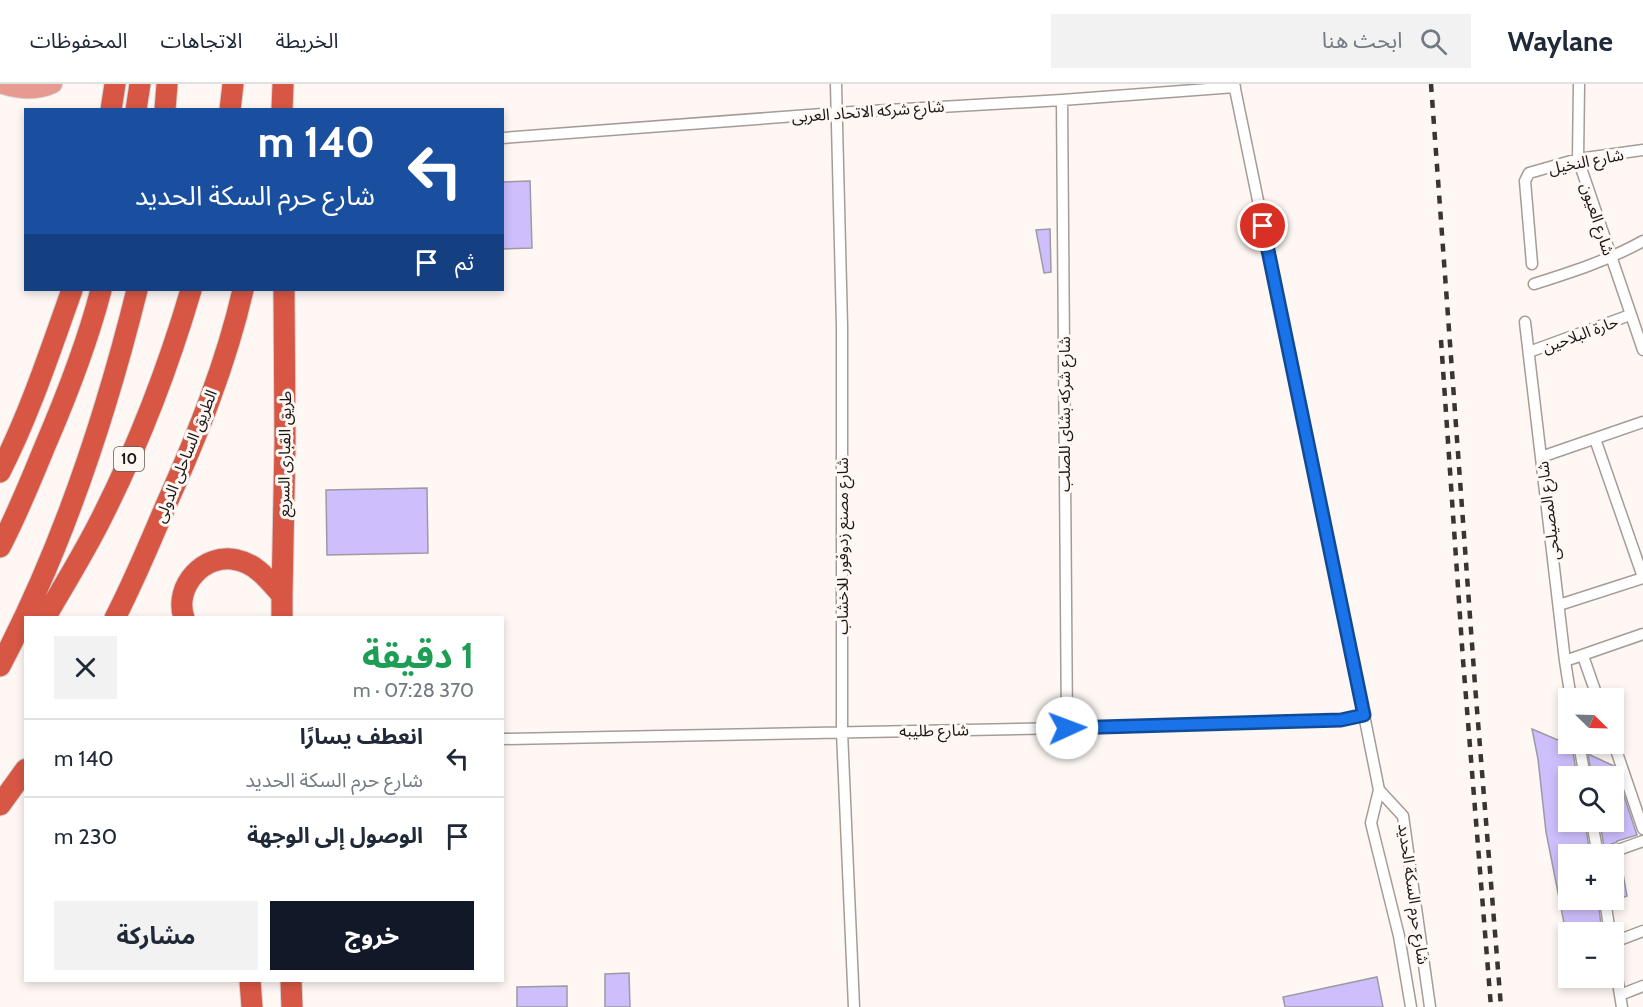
<!DOCTYPE html>
<html lang="ar">
<head>
<meta charset="utf-8">
<style>
  :root { --surface:#fff; --page:#f2f2f3; --text:#1f2937; --muted:#747a83; --line:#e0e1e3; --accent:#111827 }
  body { margin:0; font-family:Cabin,"Noto Sans Arabic",sans-serif; background:var(--page); color:var(--text); direction:rtl; height:100vh; display:flex; flex-direction:column; font-size:22px; white-space:nowrap }
  * { box-sizing:border-box; margin:0 }
  p { font-size:20px; color:var(--muted) }
  .icon { flex:none; width:33px; height:33px; fill:none; stroke:currentColor; stroke-width:2; stroke-linecap:round; stroke-linejoin:round }
  .map { position:relative; flex:1; overflow:hidden; direction:ltr }
  .panel { position:absolute; left:24px; top:532px; width:480px; height:366px; display:flex; flex-direction:column; background:var(--surface); border-radius:0px; box-shadow:0 3px 9px #0003; direction:rtl }
  .panel>* { flex:none }
  .hud { position:absolute; left:24px; top:24px; width:480px; height:183px; border-radius:0px; box-shadow:0 3px 9px #0003; direction:rtl; background:#1a4fa0; color:#fff; overflow:hidden }
  .needle { width:39px; rotate:113deg }
  .tools { position:absolute; left:1558px; top:604px; display:grid; gap:12px }
  .tools a { display:grid; place-items:center; width:66px; height:66px; border-radius:0px; background:var(--surface); box-shadow:0 3px 9px #0003; font-size:30px }
  .pin { position:absolute; display:grid; place-items:center; width:51px; height:51px; color:#fff; margin:-26px; border:3px solid #fff; border-radius:50%; box-shadow:0 2px 6px #0007 }
  .me { position:absolute; width:66px; margin:-33px; rotate:88deg; stroke-linejoin:round; filter:drop-shadow(0 0 4px #0008) }
  .turn { display:flex; align-items:center; gap:21px; height:126px; padding:0 30px; font-size:27px }
  .turn .icon { width:78px; height:78px; stroke-width:2.5 }
  .turn b { display:block; font-size:42px; line-height:51px }
  .then { display:flex; align-items:center; height:57px; padding:0 30px; background:#0003; gap:12px; font-size:22px }
  .round { display:grid; place-items:center; flex:none; width:63px; height:63px; border-radius:0px; background:var(--page) }
  .overview { display:flex; align-items:center; justify-content:space-between; height:102px; padding:0 30px }
  h1 { font-size:36px; font-weight:700; line-height:45px; color:#1e9e55 }
  .primary-button { display:flex; gap:12px; margin-top:auto; padding:12px 30px }
  .primary-button a { flex:1; height:69px; border-radius:0px; background:var(--accent); color:#fff; font-size:24px; font-weight:700; line-height:69px; text-align:center }
  .primary-button a+a { background:var(--page); color:var(--text) }
  ul { padding:0; list-style:none }
  li { display:flex; align-items:center; gap:18px; height:78px; padding:0 30px; border-top:2px solid var(--line) }
  li div { flex:1 }
  li b { display:block; font-size:22px }
  li em { font-style:normal }
  header { display:flex; align-items:center; gap:36px; box-sizing:border-box; height:84px; padding:0 30px; background:var(--surface); border-bottom:2px solid var(--line) }
  header strong { font-size:28px }
  nav { display:flex; gap:33px; margin-inline-start:auto; font-size:21px }
  .search { width:420px; height:54px; background:var(--page); display:flex; align-items:center; gap:15px; box-sizing:border-box; padding:0 21px; border-radius:0px; color:var(--muted); font-size:22px }
  .map>svg:first-child { display:block }
  .building { fill:#cebffc; stroke:#9c9aa3; stroke-width:1.5 }
  .lines { fill:none; stroke-linecap:round; stroke-linejoin:round }
  .street-casing { stroke:#a69c96; stroke-width:13 }
  .primary-casing { stroke:#d6d5d5; stroke-width:20 }
  .highway-casing { stroke:#d6d5d5; stroke-width:23 }
  .street { stroke:#fff; stroke-width:10 }
  .primary { stroke:#e79a8f; stroke-width:18 }
  .highway { stroke:#d75744; stroke-width:21 }
  .rail { stroke:#3a3533; stroke-width:4.5; stroke-dasharray:8 8; stroke-linecap:butt }
  .route-casing { stroke:#114b97; stroke-width:15 }
  .route { stroke:#1a73e8; stroke-width:10 }
  .labels { text-anchor:middle; stroke-width:6; stroke-linejoin:round; paint-order:stroke }
  .shield { fill:#fef7f3; stroke:#5f5a58; stroke-width:1.5 }
  .shield-label { font-size:15px; font-weight:bold; fill:#1b1715 }
  .street-label { font-size:16px; fill:#1b1715; stroke:#fef7f3 }
</style>
</head>
<body>
<header>
<strong>Waylane</strong>
<div class="search"><svg class="icon" aria-label="search" viewBox="0 0 24 24"><circle cx="10" cy="10" r="6"/><path d="M15 15l6 6"/></svg>ابحث هنا</div>
<nav><a>الخريطة</a><a>الاتجاهات</a><a>المحفوظات</a></nav>
</header>
<div class="map">
<svg width="1643" height="923" viewBox="0 0 1643 923">
  <rect width="100%" height="100%" fill="#fef7f3"/>
  <!-- building -->
  <path class="building" d="M 530,97 L 532,164 L 502,165 L 502,98 Z
    M 1050,145 L 1051,188 L 1044,189 L 1036,146 Z
    M 427,404 L 428,469 L 327,471 L 326,406 Z
    M 1532,645 L 1572,662 L 1577,693 L 1569,693 L 1569,738 L 1585,738 L 1590,771 L 1569,771 L 1569,816 L 1598,816 L 1602,849 L 1566,849 L 1546,748 L 1538,675 Z
    M 1588,670 L 1614,682 L 1637,751 L 1617,757 L 1617,758 L 1604,763 L 1600,738 L 1614,738 L 1614,693 L 1592,693 Z
    M 1620,773 L 1627,812 L 1614,817 L 1614,775 Z
    M 629,889 L 630,923 L 605,923 L 605,890 Z
    M 1377,893 L 1383,923 L 1285,923 L 1283,913 Z
    M 567,902 L 567,923 L 517,923 L 517,903 Z"/>
  <g class="lines">
    <!-- street casing -->
    <g class="street-casing">
      <path id="street" d="M 836,0 L 842,242 L 842,648 L 854,923
        M 1234,0 L 1364,631 L 1379,706 L 1371,739 L 1399,852 L 1411,923
        M 1579,0 L 1578,75 L 1643,266
        M 1062,16 L 1067,644
        M 502,54 L 836,29 L 1062,16 L 1235,3
        M 1532,180 L 1525,97 L 1529,89 L 1578,75 L 1643,66
        M 1534,200 C 1572,188 1609,176 1643,157
        M 1525,238 L 1565,577 L 1571,615
        M 1529,268 L 1630,231
        M 1595,355 L 1643,493
        M 1541,373 L 1643,338
        M 1559,521 L 1643,494
        M 1583,572 L 1598,615
        M 1565,577 L 1643,550
        M 502,655 L 1067,644 L 1341,636 L 1364,631
        M 1579,660 L 1585,693
        M 1614,660 L 1643,745
        M 1379,706 L 1403,732 L 1430,923
        M 1592,738 L 1598,771
        M 1604,771 L 1643,757
        M 1605,816 L 1610,849
        M 1614,858 L 1643,847
        M 1614,875 L 1622,923
        M 1620,911 L 1643,902"/>
    </g>
    <!-- primary casing -->
    <g class="primary-casing">
      <path id="primary" d="M 0,0 C 18,6 36,8 53,0"/>
    </g>
    <!-- highway casing -->
    <g class="highway-casing">
      <path id="highway" d="M 111,26 L 115,0
        M 136,26 L 140,0
        M 165,26 L 167,0
        M 230,26 L 233,0
        M 282,26 L 283,0
        M 0,388 C 30,329 50,267 72,206
        M 0,463 C 17,431 31,396 45,362 C 67,311 87,260 101,206
        M 45,534 C 64,501 84,469 101,435 C 138,362 168,284 191,206
        M 115,534 C 134,497 150,459 166,421 C 197,352 226,280 243,206
        M 184,534 C 173,502 205,468 237,476 C 257,480 269,497 282,511
        M 282,534 L 282,511 L 285,359 L 284,206
        M 0,582 C 63,463 105,335 137,206
        M 0,721 L 26,685
        M 250,897 L 252,923
        M 291,897 L 292,923"/>
    </g>
    <!-- street -->
    <use href="#street" class="street"/>
    <!-- primary -->
    <use href="#primary" class="primary"/>
    <!-- highway -->
    <use href="#highway" class="highway"/>
    <!-- rail -->
    <path class="rail" d="M 1431,0 L 1475,601 L 1501,923
      M 1441,256 L 1463,576 L 1491,923"/>
  </g>
  <g class="lines">
    <!-- route casing -->
    <g class="route-casing">
      <path id="route" d="M 1067,644 L 1341,636 L 1364,631 L 1263,142"/>
    </g>
    <!-- route -->
    <use href="#route" class="route"/>
  </g>
  <g class="labels">
    <!-- shield labels -->
    <rect class="shield" x="114" y="363" width="30" height="24" rx="4.5"/>
    <g class="shield-label">
      <text x="129" y="380">10</text>
    </g>
    <!-- street labels -->
    <g class="street-label">
      <text transform="translate(868 27) rotate(-4)" y="6">شارع شركه الاتحاد العربى</text>
      <text transform="translate(1586 77) rotate(-11)" y="6">شارع النخيل</text>
      <text transform="translate(1598 135) rotate(72)" y="6">شارع العيون</text>
      <text transform="translate(1580 250) rotate(-20)" y="6">حارة البلاحين</text>
      <text transform="translate(1064 330) rotate(-90)" y="6">شارع شركه بشاى للصلب</text>
      <text transform="translate(284 370) rotate(-89)" y="6">طريق القبارى السريع</text>
      <text transform="translate(185 372) rotate(-68)" y="6">الطريق الساحلى الدولى</text>
      <text transform="translate(1548 427) rotate(-97)" y="6">شارع المصيلحى</text>
      <text transform="translate(842 462) rotate(-90)" y="6">شارع مصنع زدوفور للاخشاب</text>
      <text transform="translate(934 646) rotate(-1)" y="6">شارع طليبه</text>
      <text transform="translate(1414 810) rotate(82)" y="6">شارع حرم السكة الحديد</text>
    </g>
  </g>
</svg>
<div class="tools">
<a><svg class="needle" viewBox="-14 -14 28 28"><path d="M0-13l5 13h-10z" fill="#e53935"/><path d="M0 13l5-13h-10z" fill="#747a83"/></svg></a>
<a><svg class="icon" aria-label="search" viewBox="0 0 24 24"><circle cx="10" cy="10" r="6"/><path d="M15 15l6 6"/></svg></a>
<a>+</a>
<a>−</a>
</div>
<div class="pin" style="left:1263px;top:142px;background:#d93025"><svg class="icon" aria-label="arrive" viewBox="0 0 24 24"><path d="M6 21V4h12l-3 4 3 4H6"/></svg></div>
<svg class="me" style="left:1067px;top:644px" viewBox="-20 -20 40 40"><circle r="19" fill="#fff"/><path d="M0-13L10 11 0 6-10 11z" fill="#1a73e8"/></svg>
<div class="hud">
<div class="turn"><svg class="icon" aria-label="left" viewBox="0 0 24 24"><path d="M17 20v-9H6M10 6l-5 5 5 5"/></svg><div><b>140 m</b>شارع حرم السكة الحديد</div></div>
<div class="then">ثم<svg class="icon" aria-label="arrive" viewBox="0 0 24 24"><path d="M6 21V4h12l-3 4 3 4H6"/></svg></div>
</div>
<section class="panel">
<div class="overview"><div><h1>1 دقيقة</h1><p>370 m · 07:28</p></div><a class="round"><svg class="icon" aria-label="close" viewBox="0 0 24 24"><path d="M6 6l12 12M18 6L6 18"/></svg></a></div>
<ul>
<li><svg class="icon" aria-label="left" viewBox="0 0 24 24"><path d="M17 20v-9H6M10 6l-5 5 5 5"/></svg><div><b>انعطف يسارًا</b><p>شارع حرم السكة الحديد</p></div><em>140 m</em></li>
<li><svg class="icon" aria-label="arrive" viewBox="0 0 24 24"><path d="M6 21V4h12l-3 4 3 4H6"/></svg><div><b>الوصول إلى الوجهة</b></div><em>230 m</em></li>
</ul>
<div class="primary-button"><a>خروج</a><a>مشاركة</a></div>
</section>
</div>
</body>
</html>
